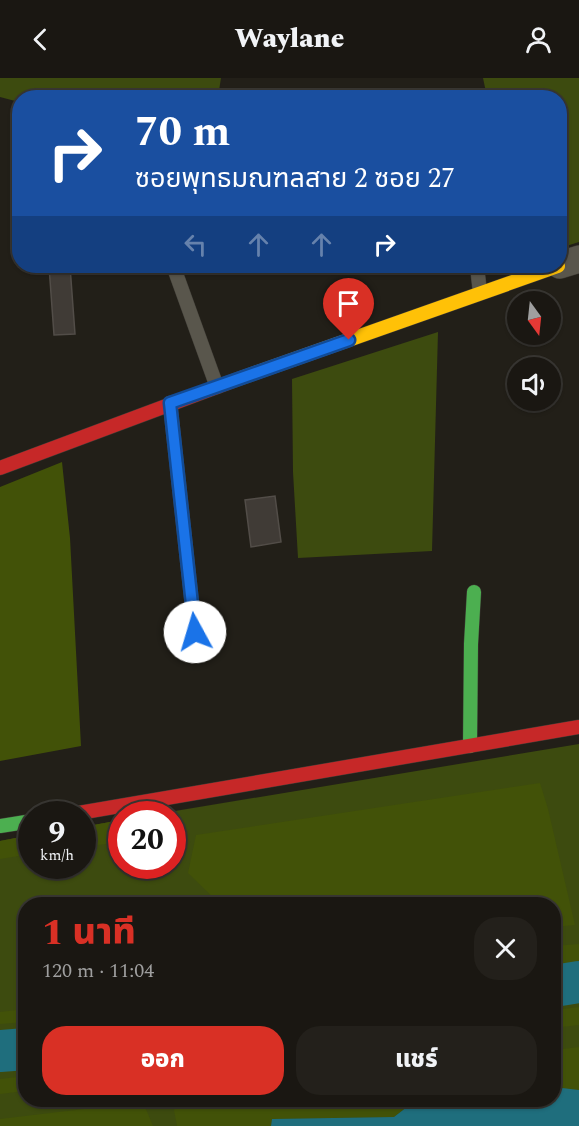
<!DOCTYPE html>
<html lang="th">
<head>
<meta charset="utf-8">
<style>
  :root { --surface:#1a1712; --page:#23201b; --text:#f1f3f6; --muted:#9f9f9f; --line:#383632; --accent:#d93025 }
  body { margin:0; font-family:Spectral,"Noto Sans Thai",serif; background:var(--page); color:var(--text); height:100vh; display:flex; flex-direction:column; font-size:22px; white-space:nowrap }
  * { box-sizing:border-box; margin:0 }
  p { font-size:20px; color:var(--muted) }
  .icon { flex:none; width:33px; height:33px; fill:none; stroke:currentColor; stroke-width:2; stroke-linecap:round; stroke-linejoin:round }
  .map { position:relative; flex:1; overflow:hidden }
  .panel { position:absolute; left:18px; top:819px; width:543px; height:210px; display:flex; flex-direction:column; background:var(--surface); border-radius:24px; box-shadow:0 2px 4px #0004,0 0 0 2px var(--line) }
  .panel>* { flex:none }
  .top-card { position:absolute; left:12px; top:12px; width:555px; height:183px; border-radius:24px; box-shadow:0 2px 4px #0004,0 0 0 2px var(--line); background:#1a4fa0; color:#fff; overflow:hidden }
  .needle { width:39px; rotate:165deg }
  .controls { position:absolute; left:507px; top:213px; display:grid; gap:12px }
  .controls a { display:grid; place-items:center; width:54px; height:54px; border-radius:50%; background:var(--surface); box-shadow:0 2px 4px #0004,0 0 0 2px var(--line); font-size:30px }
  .speed { position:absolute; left:18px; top:723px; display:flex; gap:12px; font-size:30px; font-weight:700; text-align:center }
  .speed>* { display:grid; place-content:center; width:78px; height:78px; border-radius:50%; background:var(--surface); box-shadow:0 2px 4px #0004,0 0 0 2px var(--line); line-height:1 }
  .speed small { font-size:15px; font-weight:400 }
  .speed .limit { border:9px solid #d22; background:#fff; color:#111 }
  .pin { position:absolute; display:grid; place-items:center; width:51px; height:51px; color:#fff; margin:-62px -26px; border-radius:50% 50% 50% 0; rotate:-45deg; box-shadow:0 0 6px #0007 }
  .pin .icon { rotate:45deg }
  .me { position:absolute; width:66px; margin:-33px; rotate:354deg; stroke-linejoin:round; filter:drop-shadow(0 0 4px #0008) }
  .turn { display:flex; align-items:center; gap:21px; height:126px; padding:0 24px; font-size:27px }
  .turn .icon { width:78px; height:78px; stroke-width:2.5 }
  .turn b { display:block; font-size:42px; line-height:51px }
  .lanes { display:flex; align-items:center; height:57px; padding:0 24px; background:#0003; justify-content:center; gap:30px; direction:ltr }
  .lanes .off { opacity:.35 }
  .round { display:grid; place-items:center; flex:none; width:63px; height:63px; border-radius:24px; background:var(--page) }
  .summary { display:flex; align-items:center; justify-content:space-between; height:102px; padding:0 24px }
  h1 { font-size:36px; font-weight:800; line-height:45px; color:var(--accent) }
  .primary-button { display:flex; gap:12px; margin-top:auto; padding:12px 24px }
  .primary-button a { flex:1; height:69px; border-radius:24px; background:var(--accent); color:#fff; font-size:24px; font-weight:800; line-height:69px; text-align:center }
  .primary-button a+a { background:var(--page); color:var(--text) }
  header { display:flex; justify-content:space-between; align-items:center; height:78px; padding:0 24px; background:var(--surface); font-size:27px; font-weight:800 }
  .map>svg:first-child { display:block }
  .green { fill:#3d4b0f; fill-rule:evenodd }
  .forest { fill:#425208 }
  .water { fill:#1f6e7d }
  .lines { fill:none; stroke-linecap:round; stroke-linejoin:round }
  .river { stroke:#1f6e7d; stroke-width:42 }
  .building { fill:#403b36; stroke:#524d48; stroke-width:1.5 }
  .lane-casing { stroke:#3f3c36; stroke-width:15 }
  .street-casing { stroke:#3f3c36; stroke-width:28 }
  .fast-casing { stroke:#3f3c36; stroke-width:15 }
  .slow-casing { stroke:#3f3c36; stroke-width:15 }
  .jam-casing { stroke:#3f3c36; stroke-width:15 }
  .lane { stroke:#59564c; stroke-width:14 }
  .street { stroke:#59564c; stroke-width:27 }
  .fast { stroke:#4caf50; stroke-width:14 }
  .slow { stroke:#ffc107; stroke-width:14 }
  .jam { stroke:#c62828; stroke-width:14 }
  .route-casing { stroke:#114b97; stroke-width:15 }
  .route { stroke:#1a73e8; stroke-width:10 }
</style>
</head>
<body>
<header><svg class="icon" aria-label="back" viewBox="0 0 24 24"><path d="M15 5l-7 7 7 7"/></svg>Waylane<svg class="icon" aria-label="person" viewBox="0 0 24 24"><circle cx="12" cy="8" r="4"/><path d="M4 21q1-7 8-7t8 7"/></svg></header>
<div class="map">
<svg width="579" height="1048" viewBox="0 0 579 1048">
  <rect width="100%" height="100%" fill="#221f18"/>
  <!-- green -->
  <path class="green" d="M 0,0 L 221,0 L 218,19 L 20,20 L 19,24 L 0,19 Z
    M 483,0 L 579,0 L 579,164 L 560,170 L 560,20 L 487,19 Z
    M 438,254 L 432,473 L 298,480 L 293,394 L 292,301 Z
    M 579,666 L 579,1048 L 0,1048 L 0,763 L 31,757 L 32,788 L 82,788 L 83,749 L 121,742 L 122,788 L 172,788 L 172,736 L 157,736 ZM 26,826 L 554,826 L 554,1022 L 26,1022 Z"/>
  <!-- forest -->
  <path class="forest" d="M 62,384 L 70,460 L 81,668 L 0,683 L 0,409 Z
    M 540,705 L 548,731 L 575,847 L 554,849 L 554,826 L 220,826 L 188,795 L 196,757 Z
    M 121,742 L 121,764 L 83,769 L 82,749 Z
    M 31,757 L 31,776 L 0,781 L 0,763 Z
    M 579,866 L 579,886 L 554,889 L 554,868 Z
    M 579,929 L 579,947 L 554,950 L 554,932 Z
    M 25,931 L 25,944 L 0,946 L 0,934 Z
    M 579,969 L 579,1012 L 554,1009 L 554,972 Z
    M 25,998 L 25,1013 L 0,1016 L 0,1001 Z
    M 180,1022 L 416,1022 L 394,1039 L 272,1041 L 271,1048 L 177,1048 L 174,1032 Z
    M 143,1024 L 153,1048 L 0,1048 L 0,1041 Z"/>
  <!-- water -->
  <path class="water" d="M 554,1009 L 579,1012 L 579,1048 L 271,1048 L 272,1041 L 394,1039 L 416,1022 L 554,1022 Z"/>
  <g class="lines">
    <!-- river -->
    <path class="river" d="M 554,908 L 579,904
      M 0,973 L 26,971"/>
  </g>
  <!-- building -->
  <path class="building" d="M 49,188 L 70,188 L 75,256 L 54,257 Z
    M 275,418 L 281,464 L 251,469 L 245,422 Z"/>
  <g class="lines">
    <!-- lane casing -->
    <g class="lane-casing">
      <path id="lane" d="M 477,188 L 480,215
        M 174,190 L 217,309
        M 170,325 L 195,554"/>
    </g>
    <!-- street casing -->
    <g class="street-casing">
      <path id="street" d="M 560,187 L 579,181"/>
    </g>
    <!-- fast casing -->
    <g class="fast-casing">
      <path id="fast" d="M 470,668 L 471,566 L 474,514
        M 0,748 L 32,743"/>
    </g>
    <!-- slow casing -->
    <g class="slow-casing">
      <path id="slow" d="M 241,300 L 558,188"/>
    </g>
    <!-- jam casing -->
    <g class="jam-casing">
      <path id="jam" d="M 0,390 L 241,300
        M 73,736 L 579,649"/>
    </g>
    <!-- lane -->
    <use href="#lane" class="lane"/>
    <!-- street -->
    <use href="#street" class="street"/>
    <!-- fast -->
    <use href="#fast" class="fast"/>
    <!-- slow -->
    <use href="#slow" class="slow"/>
    <!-- jam -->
    <use href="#jam" class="jam"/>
  </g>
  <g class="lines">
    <!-- route casing -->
    <g class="route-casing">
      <path id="route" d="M 195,554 L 170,325 L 349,262"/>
    </g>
    <!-- route -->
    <use href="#route" class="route"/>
  </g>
</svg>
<div class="controls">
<a><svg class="needle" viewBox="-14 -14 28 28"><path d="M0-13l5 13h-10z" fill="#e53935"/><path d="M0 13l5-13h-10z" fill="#9f9f9f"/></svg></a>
<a><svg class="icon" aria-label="sound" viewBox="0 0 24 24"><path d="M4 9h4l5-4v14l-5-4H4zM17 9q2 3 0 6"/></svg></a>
</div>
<div class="speed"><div>9<small>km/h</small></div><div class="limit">20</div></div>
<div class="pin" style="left:349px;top:262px;background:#d93025"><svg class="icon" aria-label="arrive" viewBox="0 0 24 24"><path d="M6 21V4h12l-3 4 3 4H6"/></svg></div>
<svg class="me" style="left:195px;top:554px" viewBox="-20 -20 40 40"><circle r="19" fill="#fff"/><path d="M0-13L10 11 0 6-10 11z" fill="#1a73e8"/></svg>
<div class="top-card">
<div class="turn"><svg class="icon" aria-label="right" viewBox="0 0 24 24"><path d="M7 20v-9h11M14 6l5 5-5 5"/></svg><div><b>70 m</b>ซอยพุทธมณฑลสาย 2 ซอย 27</div></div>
<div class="lanes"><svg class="icon off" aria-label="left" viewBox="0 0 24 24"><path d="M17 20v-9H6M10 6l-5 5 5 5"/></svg><svg class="icon off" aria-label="ahead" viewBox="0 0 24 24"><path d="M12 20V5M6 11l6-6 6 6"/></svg><svg class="icon off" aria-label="ahead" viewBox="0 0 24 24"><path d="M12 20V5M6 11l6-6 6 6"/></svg><svg class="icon" aria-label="right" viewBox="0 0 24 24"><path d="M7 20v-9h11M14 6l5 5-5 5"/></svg></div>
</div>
<section class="panel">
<div class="summary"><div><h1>1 นาที</h1><p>120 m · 11:04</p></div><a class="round"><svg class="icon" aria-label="close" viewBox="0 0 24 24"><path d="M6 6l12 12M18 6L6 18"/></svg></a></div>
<div class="primary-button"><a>ออก</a><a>แชร์</a></div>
</section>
</div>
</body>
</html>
